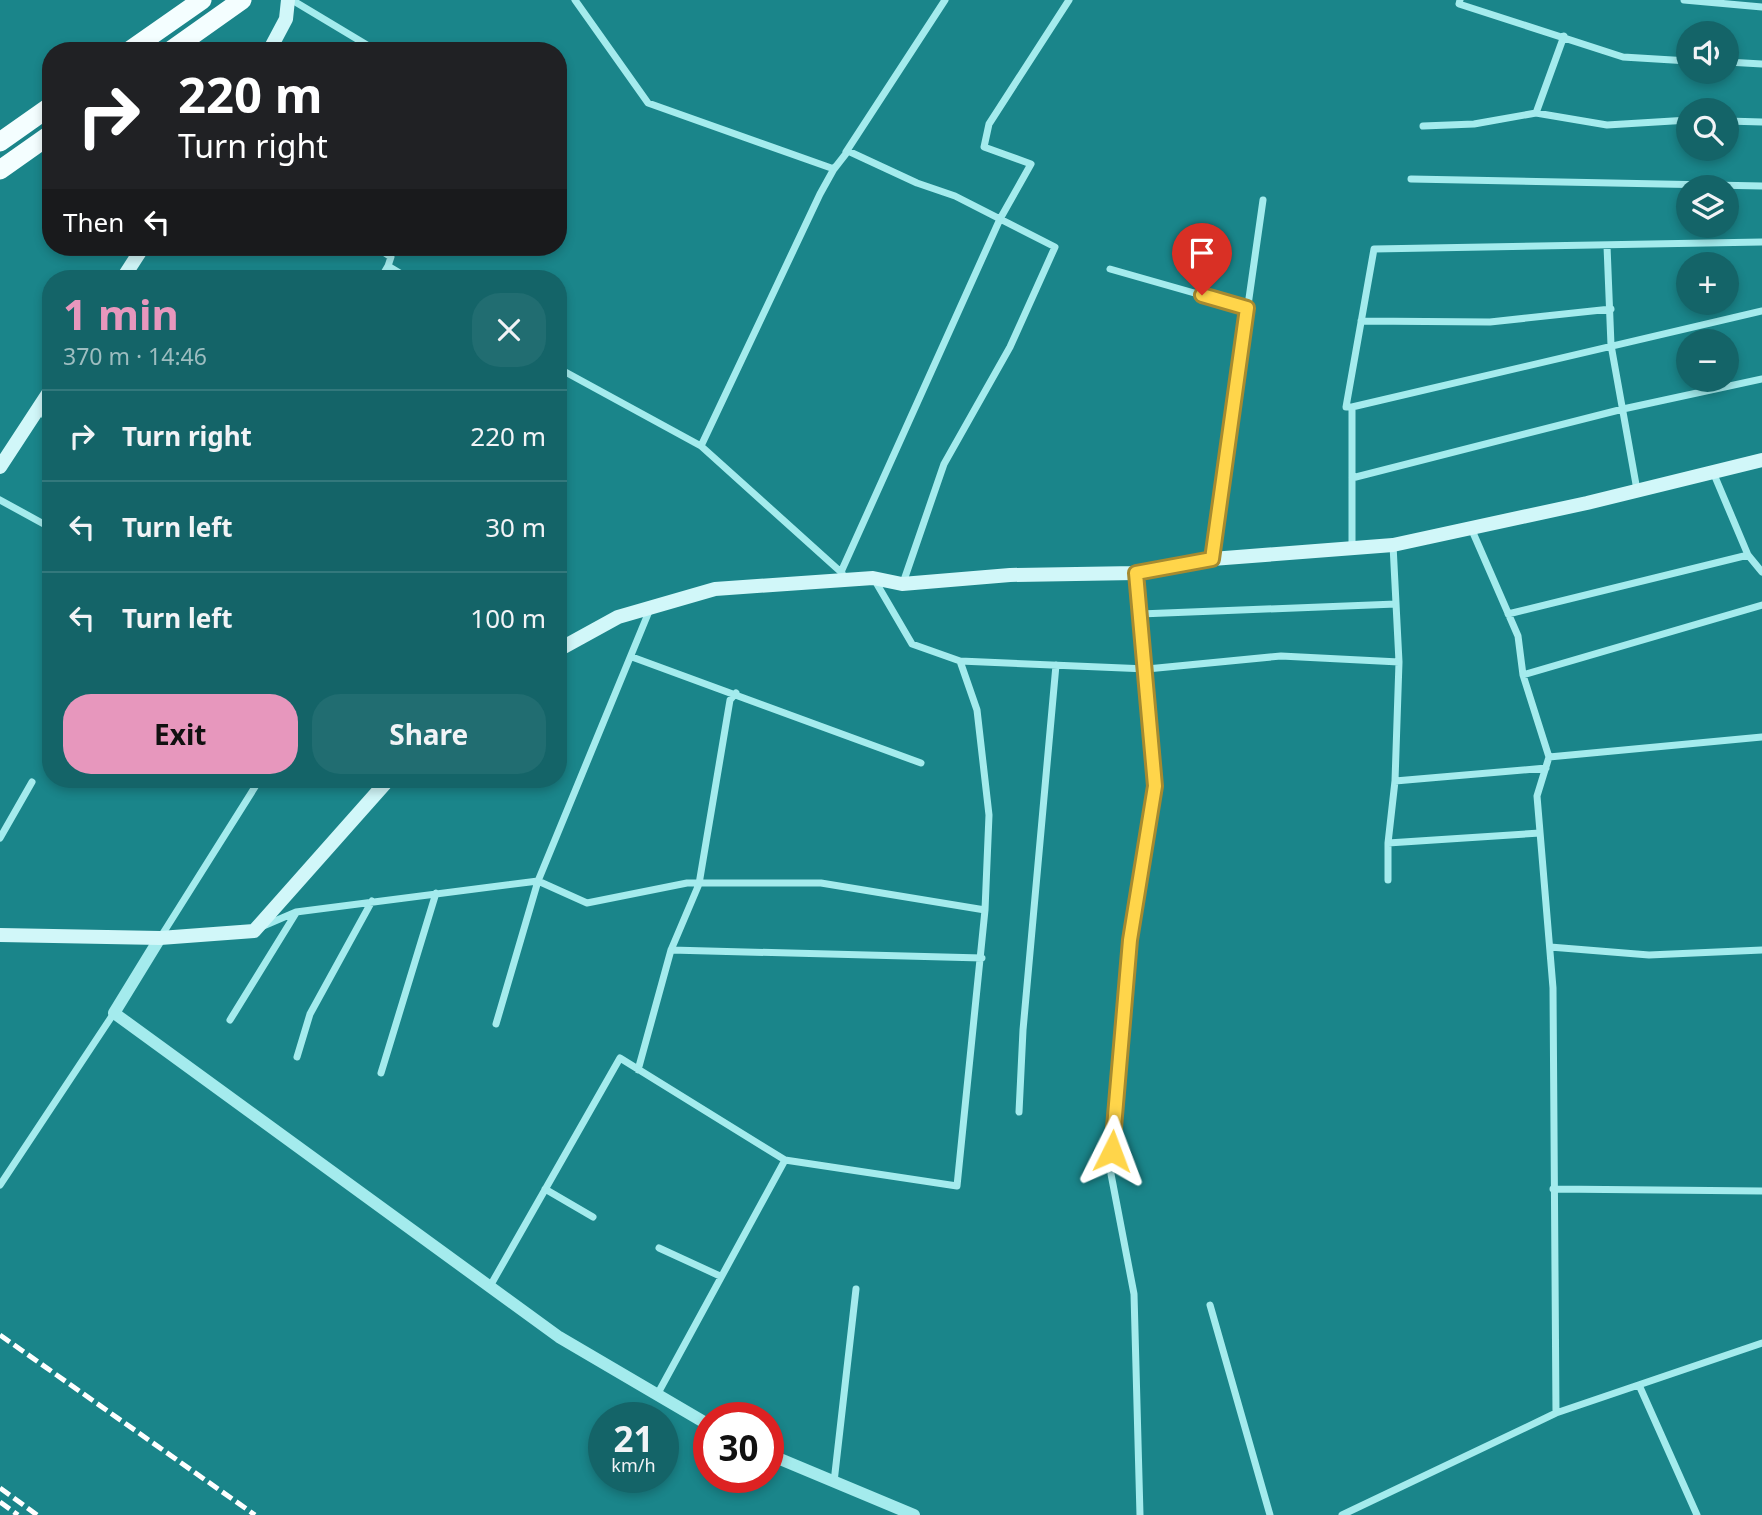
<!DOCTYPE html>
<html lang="en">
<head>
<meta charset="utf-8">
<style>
  :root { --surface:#146468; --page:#216d71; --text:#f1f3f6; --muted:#9dbdc0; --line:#33787c; --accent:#e797bd }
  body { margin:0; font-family:"Noto Sans",sans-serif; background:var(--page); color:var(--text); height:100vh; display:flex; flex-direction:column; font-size:26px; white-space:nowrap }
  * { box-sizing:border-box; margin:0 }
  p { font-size:23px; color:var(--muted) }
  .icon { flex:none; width:38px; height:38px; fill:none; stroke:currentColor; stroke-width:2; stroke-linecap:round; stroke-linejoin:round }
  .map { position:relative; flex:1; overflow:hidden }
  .drawer { position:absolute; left:42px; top:270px; width:525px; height:518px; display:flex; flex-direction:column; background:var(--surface); border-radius:28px; box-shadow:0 4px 10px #0003 }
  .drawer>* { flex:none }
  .banner { position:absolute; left:42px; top:42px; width:525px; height:214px; border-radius:28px; box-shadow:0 4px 10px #0003; background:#202124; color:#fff; overflow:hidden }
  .controls { position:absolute; left:1676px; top:21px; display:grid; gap:14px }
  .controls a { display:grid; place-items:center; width:63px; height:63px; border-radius:50%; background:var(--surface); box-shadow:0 4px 10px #0003; font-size:35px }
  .speed { position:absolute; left:588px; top:1402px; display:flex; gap:14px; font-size:35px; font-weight:700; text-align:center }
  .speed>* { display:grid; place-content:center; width:91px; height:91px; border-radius:50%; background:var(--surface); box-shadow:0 4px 10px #0003; line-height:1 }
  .speed small { font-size:18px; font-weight:400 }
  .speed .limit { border:10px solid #d22; background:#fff; color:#111 }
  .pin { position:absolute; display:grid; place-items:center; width:60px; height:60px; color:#fff; margin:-72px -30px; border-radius:50% 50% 50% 0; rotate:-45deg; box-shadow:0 0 7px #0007 }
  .pin .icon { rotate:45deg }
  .me { position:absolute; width:77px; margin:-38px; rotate:3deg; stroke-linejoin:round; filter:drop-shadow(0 0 5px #0008) }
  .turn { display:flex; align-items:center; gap:24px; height:147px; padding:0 21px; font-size:32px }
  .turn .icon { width:91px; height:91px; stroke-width:2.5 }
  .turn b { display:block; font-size:49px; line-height:60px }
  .then { display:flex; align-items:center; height:66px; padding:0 21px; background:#0003; gap:14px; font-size:26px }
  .round { display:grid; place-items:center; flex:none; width:74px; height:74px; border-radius:28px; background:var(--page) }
  .headline { display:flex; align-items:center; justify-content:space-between; height:119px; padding:0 21px }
  h1 { font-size:42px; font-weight:700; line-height:52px; color:var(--accent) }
  .action { display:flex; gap:14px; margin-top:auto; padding:14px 21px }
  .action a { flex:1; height:80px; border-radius:28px; background:var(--accent); color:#111; font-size:28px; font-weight:700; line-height:80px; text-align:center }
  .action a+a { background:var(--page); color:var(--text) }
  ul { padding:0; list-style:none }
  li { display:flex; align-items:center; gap:21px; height:91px; padding:0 21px; border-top:2px solid var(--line) }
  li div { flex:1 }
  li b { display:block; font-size:26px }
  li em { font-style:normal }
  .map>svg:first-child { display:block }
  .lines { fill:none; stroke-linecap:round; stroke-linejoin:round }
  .minor { stroke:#a4ebed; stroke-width:7 }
  .tertiary { stroke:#a4ebed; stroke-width:12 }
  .secondary { stroke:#d1f7f9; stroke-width:14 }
  .trunk { stroke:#f4feff; stroke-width:19 }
  .rail { stroke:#fff; stroke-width:5; stroke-dasharray:12 5; stroke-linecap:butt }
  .route-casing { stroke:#a68a30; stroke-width:18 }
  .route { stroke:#ffd54a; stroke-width:12 }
</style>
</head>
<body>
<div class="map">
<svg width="1762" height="1515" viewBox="0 0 1762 1515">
  <rect width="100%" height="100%" fill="#1a858a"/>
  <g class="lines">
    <!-- minor -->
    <path class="minor" d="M 292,0 L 377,51
      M 575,0 L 648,103 L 834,169 L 848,151 L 917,183 L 955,196 L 1055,247 L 1010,347 L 944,464 L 903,583
      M 1460,0 L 1459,4 L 1623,57 L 1689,61
      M 1684,0 L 1762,7
      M 1727,62 L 1762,64
      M 1536,113 L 1564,36
      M 1727,121 L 1762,122
      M 1423,126 L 1474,124 L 1536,113 L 1607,125 L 1689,120
      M 846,152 L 945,0
      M 1411,179 L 1762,186
      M 1607,246 L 1611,345 L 1637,490
      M 384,247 L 382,251 L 391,257 L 388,266
      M 1110,269 L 1247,308
      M 381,278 L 388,266 L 408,278
      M 1361,321 L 1490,322 L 1611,309
      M 558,368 L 701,446 L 842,573
      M 1352,407 L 1762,311
      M 37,411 L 51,419
      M 701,446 L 820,194 L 835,167
      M 1713,472 L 1748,555 L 1762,572
      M 1352,478 L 1623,409 L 1762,379
      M 0,500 L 51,528
      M 1352,548 L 1352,407 L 1346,407 L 1374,249 L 1762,242
      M 1212,558 L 1263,200
      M 841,572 L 1000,219 L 1031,164 L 984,147 L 989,124 L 1069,0
      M 1136,573 L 1147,669 L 1155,786 L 1130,941 L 1111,1174 L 1134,1294 L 1140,1515
      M 1140,614 L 1396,604
      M 1508,614 L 1748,555
      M 632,657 L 921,763
      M 960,661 L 1147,669 L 1281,656 L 1399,662 L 1393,545
      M 1523,675 L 1762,605
      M 1549,757 L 1762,737
      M 1395,781 L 1546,768
      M 0,838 L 32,782
      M 1388,843 L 1540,833
      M 1388,880 L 1388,843 L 1395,781 L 1399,662
      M 261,927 L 296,912 L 538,881 L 650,609
      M 160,938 L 260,779
      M 1550,947 L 1649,955 L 1762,950
      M 671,950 L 982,958
      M 230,1020 L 296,913
      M 496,1024 L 538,881 L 587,903 L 687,883 L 821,883 L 985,910 L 989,815 L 977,710 L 960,661 L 912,644 L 874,579
      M 297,1057 L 310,1014 L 372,901
      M 638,1070 L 671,950 L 699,884 L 730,700 L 736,693
      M 381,1073 L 436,893
      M 1019,1112 L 1023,1030 L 1056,665
      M 785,1160 L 957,1186 L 985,910
      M 0,1185 L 114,1013
      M 545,1189 L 593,1217
      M 1553,1189 L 1762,1191
      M 659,1248 L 720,1276
      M 489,1288 L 620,1058 L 785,1160 L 657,1395
      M 1210,1305 L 1270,1515
      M 1639,1385 L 1697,1515
      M 1556,1413 L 1762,1343
      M 834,1482 L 856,1289
      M 1342,1515 L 1556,1413 L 1553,988 L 1537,796 L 1549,757 L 1523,675 L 1518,636 L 1471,528"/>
    <!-- tertiary -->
    <path class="tertiary" d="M 160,938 L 114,1013 L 559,1337 L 709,1425
      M 768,1454 L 914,1515"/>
    <!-- secondary -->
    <path class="secondary" d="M 269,51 L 286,19 L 288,0
      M 123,278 L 143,247
      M 0,467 L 51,389
      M 558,650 L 618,617 L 715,589 L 873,578 L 902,584 L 1010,575 L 1136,573 L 1212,559 L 1393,545 L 1587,503 L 1762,460
      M 0,935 L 160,938 L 254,931 L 389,779"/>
    <!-- trunk -->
    <path class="trunk" d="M 129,51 L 202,0
      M 170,51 L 242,0
      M 0,142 L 51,106
      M 0,170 L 51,134"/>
    <!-- rail -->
    <path class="rail" d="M 0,1335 L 255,1515
      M 0,1488 L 37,1515
      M 0,1502 L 18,1515"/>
  </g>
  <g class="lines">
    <!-- route casing -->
    <g class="route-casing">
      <path id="route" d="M 1112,1151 L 1130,940 L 1155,786 L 1136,573 L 1212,559 L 1247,308 L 1202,295"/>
    </g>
    <!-- route -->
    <use href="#route" class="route"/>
  </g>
</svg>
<div class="controls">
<a><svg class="icon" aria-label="sound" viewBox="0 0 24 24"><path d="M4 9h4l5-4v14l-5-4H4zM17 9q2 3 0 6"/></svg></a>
<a><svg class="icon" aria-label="search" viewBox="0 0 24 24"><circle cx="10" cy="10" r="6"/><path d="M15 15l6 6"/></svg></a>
<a><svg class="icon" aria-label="layers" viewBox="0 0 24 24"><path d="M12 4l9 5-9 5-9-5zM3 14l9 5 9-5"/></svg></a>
<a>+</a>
<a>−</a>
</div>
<div class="speed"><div>21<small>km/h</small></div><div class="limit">30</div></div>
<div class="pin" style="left:1202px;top:295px;background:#d93025"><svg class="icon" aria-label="arrive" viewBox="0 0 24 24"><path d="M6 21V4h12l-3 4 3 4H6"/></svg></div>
<svg class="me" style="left:1112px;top:1151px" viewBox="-20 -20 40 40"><path d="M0-17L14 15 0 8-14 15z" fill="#ffd54a" stroke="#fff" stroke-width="4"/></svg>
<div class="banner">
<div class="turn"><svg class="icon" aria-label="right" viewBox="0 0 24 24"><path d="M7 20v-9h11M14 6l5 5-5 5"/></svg><div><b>220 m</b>Turn right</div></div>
<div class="then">Then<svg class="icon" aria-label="left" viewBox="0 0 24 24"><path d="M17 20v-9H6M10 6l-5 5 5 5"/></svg></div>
</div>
<section class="drawer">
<div class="headline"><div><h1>1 min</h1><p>370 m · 14:46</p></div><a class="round"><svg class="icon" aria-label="close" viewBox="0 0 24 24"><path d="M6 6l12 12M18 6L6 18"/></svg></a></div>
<ul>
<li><svg class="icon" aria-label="right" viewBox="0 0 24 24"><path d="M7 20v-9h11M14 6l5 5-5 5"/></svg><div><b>Turn right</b></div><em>220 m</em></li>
<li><svg class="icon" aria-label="left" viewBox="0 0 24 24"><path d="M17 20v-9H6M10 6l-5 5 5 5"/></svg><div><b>Turn left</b></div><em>30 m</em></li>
<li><svg class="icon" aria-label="left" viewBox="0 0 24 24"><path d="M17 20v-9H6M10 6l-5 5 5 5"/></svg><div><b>Turn left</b></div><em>100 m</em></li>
</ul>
<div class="action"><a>Exit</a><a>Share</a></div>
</section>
</div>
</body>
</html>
